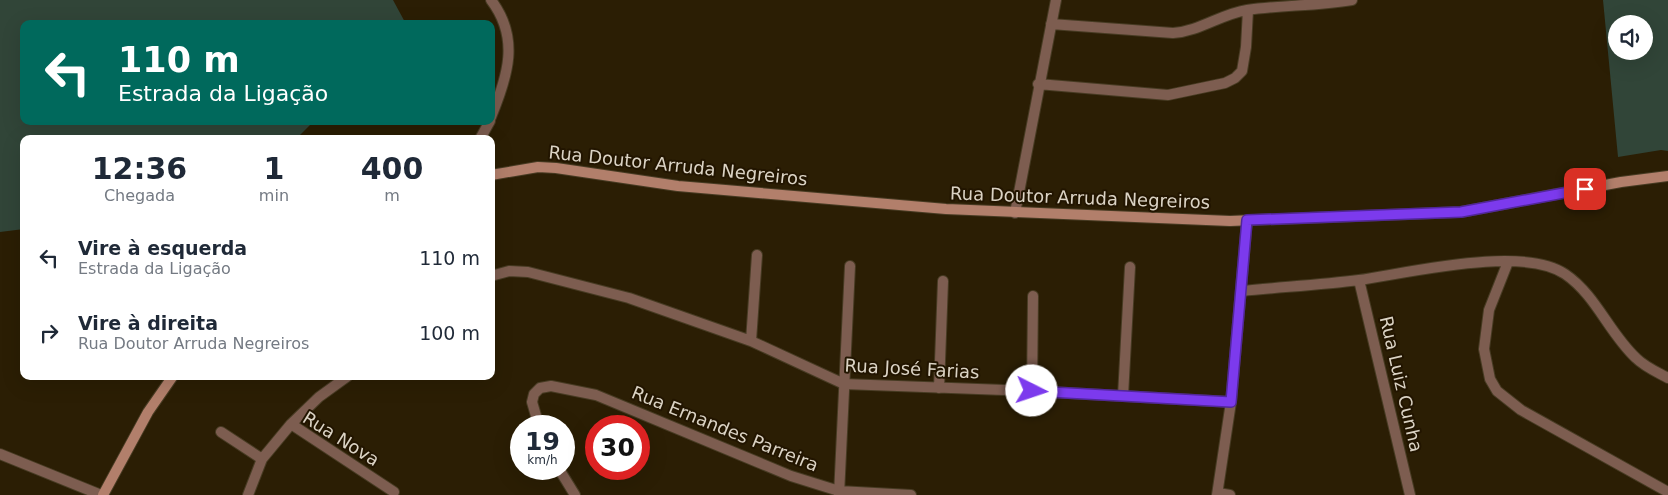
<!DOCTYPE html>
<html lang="pt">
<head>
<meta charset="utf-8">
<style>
  :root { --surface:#fff; --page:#f6f6f7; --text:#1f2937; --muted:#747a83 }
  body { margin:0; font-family:"DejaVu Sans",sans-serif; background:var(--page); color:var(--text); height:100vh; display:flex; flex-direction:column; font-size:19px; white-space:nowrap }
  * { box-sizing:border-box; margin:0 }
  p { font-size:16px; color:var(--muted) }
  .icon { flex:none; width:28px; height:28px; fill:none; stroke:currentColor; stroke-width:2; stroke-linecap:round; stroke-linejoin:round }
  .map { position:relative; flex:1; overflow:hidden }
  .drawer { position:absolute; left:20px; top:135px; width:475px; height:245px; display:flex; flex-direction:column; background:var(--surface); border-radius:10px; box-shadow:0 5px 20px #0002 }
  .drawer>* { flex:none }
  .hud { position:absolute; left:20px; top:20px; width:475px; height:105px; border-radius:10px; box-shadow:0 5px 20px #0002; background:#00695c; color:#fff; overflow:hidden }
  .controls { position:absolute; left:1608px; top:15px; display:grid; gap:10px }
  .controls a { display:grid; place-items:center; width:45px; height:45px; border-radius:50%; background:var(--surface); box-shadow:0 5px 20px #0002; font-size:25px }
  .speed { position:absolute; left:510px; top:415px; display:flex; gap:10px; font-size:25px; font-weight:700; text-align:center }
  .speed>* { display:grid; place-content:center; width:65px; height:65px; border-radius:50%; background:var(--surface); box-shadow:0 5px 20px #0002; line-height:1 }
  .speed small { font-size:12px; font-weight:400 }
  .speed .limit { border:8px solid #d22; background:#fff; color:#111 }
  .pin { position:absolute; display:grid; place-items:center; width:42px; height:42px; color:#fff; margin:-21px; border-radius:10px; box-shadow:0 2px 8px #0006 }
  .me { position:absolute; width:55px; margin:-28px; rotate:94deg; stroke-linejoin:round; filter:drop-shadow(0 0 4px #0008) }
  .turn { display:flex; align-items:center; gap:18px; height:105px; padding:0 15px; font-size:22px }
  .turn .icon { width:65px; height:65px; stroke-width:2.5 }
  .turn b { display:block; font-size:35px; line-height:42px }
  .eta { display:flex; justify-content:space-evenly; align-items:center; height:85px; text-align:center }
  .eta b { font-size:30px; font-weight:600; line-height:35px }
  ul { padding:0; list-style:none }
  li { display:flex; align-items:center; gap:15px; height:75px; padding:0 15px }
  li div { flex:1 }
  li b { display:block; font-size:19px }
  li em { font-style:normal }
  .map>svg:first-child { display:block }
  .green { fill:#314538; fill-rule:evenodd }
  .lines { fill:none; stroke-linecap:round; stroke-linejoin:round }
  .street-casing { stroke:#473b23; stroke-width:12 }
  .secondary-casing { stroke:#473b23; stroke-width:12 }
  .street { stroke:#7d5d50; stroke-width:10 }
  .secondary { stroke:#b27f6b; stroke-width:10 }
  .route-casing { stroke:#51269a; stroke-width:12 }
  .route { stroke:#7c3aed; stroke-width:9 }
  .labels { text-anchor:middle; stroke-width:4; stroke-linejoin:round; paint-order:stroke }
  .street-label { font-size:18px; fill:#dbd3c4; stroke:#221500 }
</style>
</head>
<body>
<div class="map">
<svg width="1668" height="495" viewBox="0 0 1668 495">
  <rect width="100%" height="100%" fill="#2b1e04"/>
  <!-- green -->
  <path class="green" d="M 0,0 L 393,0 L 406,24 L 24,24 L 24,121 L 314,121 L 296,139 L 24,139 L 24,229 L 0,232 Z
    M 1603,0 L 1668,0 L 1668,151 L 1661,150 L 1618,157 ZM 1616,24 L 1644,24 L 1644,51 L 1616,51 Z"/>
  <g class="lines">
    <!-- street casing -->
    <g class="street-casing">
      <path id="street" d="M 491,0 C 520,38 508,76 491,117
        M 1051,24 L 1173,33 C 1200,31 1221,14 1247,10 C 1282,5 1317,6 1352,0
        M 1038,84 L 1168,95 L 1225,83 L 1235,78 L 1242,71 L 1246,47 L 1248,10
        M 480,139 L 490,121
        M 1015,213 L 1056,0
        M 1508,262 L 1489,310 L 1484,349 L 1490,379 L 1497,391 L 1521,410 L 1668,492
        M 491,276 L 509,271 L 528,272 L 629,298 L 751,341 L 844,384 L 1032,391 L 1231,402
        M 1359,280 L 1410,495
        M 1242,291 C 1281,287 1320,285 1359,280 C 1408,273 1523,245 1565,274 C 1596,295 1609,333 1636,358 C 1645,367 1657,372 1668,378
        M 751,341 L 757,255
        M 939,388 L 943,281
        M 1032,391 L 1033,296
        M 1123,396 L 1130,267
        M 291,424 L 319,397 L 348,376
        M 539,426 L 532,402 L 534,394 L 540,388 L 551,386 L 596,395 L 791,476 L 839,491 L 911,495
        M 221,432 L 262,459
        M 0,454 L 101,495
        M 559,469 L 575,495
        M 1218,493 L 1230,495
        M 248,495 L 262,459 L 291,424 L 394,492
        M 839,495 L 850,266
        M 1217,495 L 1231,402 L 1247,221"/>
    </g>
    <!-- secondary casing -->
    <g class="secondary-casing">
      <path id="secondary" d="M 491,175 L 538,167 L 556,168 L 678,186 L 946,209 L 1230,221 L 1461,212 L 1621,182 L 1668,176
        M 103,495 L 148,412 L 173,376"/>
    </g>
    <!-- street -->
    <use href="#street" class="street"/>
    <!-- secondary -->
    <use href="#secondary" class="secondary"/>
  </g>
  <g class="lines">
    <!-- route casing -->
    <g class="route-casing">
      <path id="route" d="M 1032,391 L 1231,402 L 1247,220 L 1461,212 L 1585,189"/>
    </g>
    <!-- route -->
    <use href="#route" class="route"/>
  </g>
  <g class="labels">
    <!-- street labels -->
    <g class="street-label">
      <text transform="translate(678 166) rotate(6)" y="6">Rua Doutor Arruda Negreiros</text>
      <text transform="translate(1080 198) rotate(2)" y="6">Rua Doutor Arruda Negreiros</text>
      <text transform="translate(912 369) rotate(3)" y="6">Rua José Farias</text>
      <text transform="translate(1401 384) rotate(77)" y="6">Rua Luiz Cunha</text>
      <text transform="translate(725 429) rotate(22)" y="6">Rua Ernandes Parreira</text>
      <text transform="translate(341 439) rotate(32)" y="6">Rua Nova</text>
    </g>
  </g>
</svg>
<div class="controls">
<a><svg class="icon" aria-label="sound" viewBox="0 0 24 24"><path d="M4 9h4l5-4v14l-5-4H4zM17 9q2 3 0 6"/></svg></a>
</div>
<div class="speed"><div>19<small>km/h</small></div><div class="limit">30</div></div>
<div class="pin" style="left:1585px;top:189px;background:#d93025"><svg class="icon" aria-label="arrive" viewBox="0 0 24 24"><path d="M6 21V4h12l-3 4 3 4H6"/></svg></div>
<svg class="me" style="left:1032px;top:391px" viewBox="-20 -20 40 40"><circle r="19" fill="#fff"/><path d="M0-13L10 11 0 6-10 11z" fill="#7c3aed"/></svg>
<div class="hud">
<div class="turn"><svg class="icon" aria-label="left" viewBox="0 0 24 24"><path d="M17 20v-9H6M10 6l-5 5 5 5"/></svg><div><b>110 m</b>Estrada da Ligação</div></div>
</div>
<section class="drawer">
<div class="eta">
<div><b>12:36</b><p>Chegada</p></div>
<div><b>1</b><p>min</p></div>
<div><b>400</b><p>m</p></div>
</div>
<ul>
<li><svg class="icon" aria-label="left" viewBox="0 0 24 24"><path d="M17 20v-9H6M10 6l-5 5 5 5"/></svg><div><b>Vire à esquerda</b><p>Estrada da Ligação</p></div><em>110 m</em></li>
<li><svg class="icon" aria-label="right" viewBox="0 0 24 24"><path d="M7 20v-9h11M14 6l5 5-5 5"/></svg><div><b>Vire à direita</b><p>Rua Doutor Arruda Negreiros</p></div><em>100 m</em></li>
</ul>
</section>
</div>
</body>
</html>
